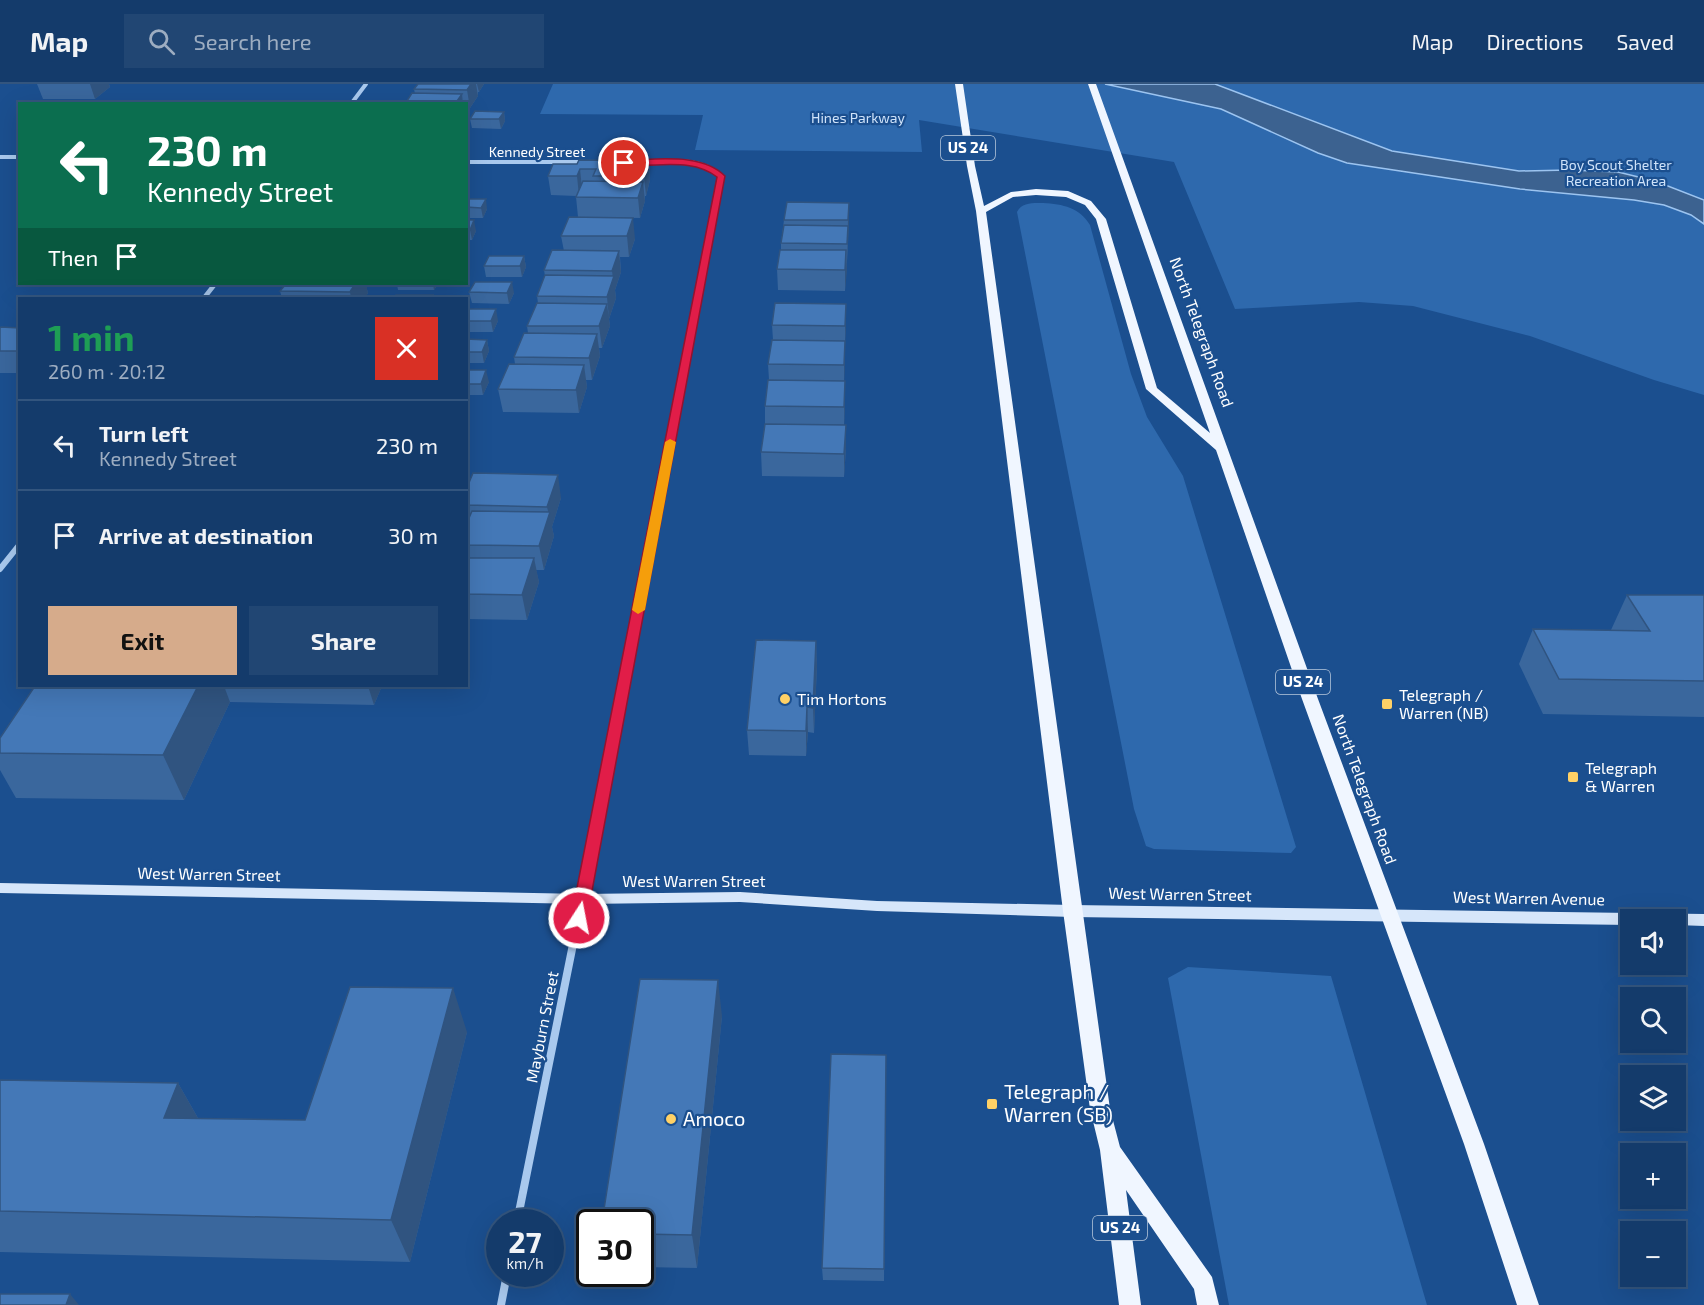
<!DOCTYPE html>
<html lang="en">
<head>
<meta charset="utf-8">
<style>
  :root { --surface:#143b6b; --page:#214673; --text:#f1f3f6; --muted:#9dadc1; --line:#33557e; --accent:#d6ab8b }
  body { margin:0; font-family:"Exo 2",sans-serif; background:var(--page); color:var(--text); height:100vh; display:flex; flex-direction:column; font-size:22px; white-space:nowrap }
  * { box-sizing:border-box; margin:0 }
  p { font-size:20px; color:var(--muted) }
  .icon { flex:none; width:33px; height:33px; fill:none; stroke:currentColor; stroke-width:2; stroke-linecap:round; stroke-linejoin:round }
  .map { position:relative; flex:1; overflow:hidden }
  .drawer { position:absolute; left:18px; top:213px; width:450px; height:390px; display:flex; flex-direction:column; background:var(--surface); border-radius:0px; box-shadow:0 6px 24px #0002,0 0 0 2px var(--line) }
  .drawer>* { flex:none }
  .hud { position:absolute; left:18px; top:18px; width:450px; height:183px; border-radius:0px; box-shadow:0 6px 24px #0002,0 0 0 2px var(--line); background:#0b6e4f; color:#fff; overflow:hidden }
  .tools { position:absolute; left:1620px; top:825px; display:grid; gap:12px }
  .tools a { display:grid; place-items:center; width:66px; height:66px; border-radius:0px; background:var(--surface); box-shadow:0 6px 24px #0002,0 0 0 2px var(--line); font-size:30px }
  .speed { position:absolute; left:486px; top:1125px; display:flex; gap:12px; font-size:30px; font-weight:700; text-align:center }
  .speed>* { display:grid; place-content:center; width:78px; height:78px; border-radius:50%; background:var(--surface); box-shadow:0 6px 24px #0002,0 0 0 2px var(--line); line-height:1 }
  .speed small { font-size:15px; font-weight:400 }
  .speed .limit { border:3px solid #111; border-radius:9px; background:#fff; color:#111 }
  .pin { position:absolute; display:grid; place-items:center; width:51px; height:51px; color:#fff; margin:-26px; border:3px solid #fff; border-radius:50%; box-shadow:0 2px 6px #0007 }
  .me { position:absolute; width:66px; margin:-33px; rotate:11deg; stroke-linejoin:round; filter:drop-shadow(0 0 4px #0008) }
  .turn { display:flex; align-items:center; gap:21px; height:126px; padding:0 30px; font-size:27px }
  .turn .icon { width:78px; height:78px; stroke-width:2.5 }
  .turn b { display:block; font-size:42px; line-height:51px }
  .then { display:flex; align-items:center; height:57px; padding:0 30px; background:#0003; gap:12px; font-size:22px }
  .round { display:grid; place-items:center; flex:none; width:63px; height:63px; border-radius:0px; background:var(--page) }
  .head { display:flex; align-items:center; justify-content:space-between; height:102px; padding:0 30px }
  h1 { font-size:36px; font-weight:700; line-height:45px; color:#1e9e55 }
  .primary-button { display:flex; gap:12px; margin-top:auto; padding:12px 30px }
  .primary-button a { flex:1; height:69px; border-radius:0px; background:var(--accent); color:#111; font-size:24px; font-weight:700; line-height:69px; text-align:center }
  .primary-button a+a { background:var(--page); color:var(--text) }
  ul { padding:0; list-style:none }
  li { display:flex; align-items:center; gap:18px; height:90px; padding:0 30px; border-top:2px solid var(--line) }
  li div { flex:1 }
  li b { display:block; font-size:22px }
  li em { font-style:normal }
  header { display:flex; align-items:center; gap:36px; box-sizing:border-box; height:84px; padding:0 30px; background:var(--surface); border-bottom:2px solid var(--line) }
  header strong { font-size:28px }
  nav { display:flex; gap:33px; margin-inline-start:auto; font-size:21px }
  .search { width:420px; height:54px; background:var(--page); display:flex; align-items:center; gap:15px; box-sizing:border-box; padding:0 21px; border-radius:0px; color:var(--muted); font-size:22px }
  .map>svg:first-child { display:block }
  .green { fill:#2e69ad }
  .water { fill:#3c6290; stroke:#9cc4f0; stroke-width:1.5 }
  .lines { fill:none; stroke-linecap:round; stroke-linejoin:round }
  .minor-far3 { stroke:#a9c9ee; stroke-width:4 }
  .minor-far2 { stroke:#a9c9ee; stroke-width:4.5 }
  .minor-far1 { stroke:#a9c9ee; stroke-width:6 }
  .minor { stroke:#a9c9ee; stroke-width:8 }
  .secondary { fill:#d6e6fa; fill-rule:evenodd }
  .primary { fill:#f0f6ff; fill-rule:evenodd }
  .wall { fill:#3a679d }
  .shaded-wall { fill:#305480 }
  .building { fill:#4478b7; stroke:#305480; stroke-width:1.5 }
  .route { fill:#e11d48; stroke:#92132f; stroke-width:1.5 }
  .slow { fill:#f59e0b }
  .poi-dot { fill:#ffd166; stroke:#1b4f8f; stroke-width:2 }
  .labels { text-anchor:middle; stroke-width:4.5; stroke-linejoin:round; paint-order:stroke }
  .far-park-label { font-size:14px; fill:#cfe3fa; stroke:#1b4f8f }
  .far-street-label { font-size:14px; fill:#fff; stroke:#1b4f8f }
  .shield { fill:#1b4f8f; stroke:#bbcadd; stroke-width:1.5 }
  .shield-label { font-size:15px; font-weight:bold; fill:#fff }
  .street-label { font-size:16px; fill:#fff; stroke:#1b4f8f }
  .poi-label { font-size:16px; fill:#fff; stroke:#1b4f8f; text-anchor:start }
  .near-poi-label { font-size:20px; fill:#fff; stroke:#1b4f8f; text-anchor:start }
</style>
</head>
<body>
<header>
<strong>Map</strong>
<div class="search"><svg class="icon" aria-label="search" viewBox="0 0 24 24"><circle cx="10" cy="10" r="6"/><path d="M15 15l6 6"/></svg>Search here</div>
<nav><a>Map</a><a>Directions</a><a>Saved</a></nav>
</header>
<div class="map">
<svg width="1704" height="1221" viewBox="0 0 1704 1221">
  <rect width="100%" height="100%" fill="#1b4f8f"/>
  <!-- green -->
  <path class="green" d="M 553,0 L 1704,0 L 1704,311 L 1654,296 L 1530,252 L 1413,222 L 1359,218 L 1235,225 L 1174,78 L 919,36 L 922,68 L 695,66 L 703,31 L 540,30 Z
    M 1043,119 C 1063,120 1080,124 1090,141 L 1131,290 L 1147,333 L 1183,392 L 1296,763 L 1291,769 L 1154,765 L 1146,762 L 1134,725 L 1017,128 C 1022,118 1033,119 1043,119 Z
    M 1188,883 L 1331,892 L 1427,1221 L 1229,1221 L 1168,894 Z"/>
  <!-- water -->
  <path class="water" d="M 1105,0 L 1215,0 L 1392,67 L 1519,87 L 1569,86 L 1618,88 L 1655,97 L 1704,116 L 1704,140 L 1691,131 L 1664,121 L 1634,116 L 1520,105 L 1347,79 L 1318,69 L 1221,25 Z"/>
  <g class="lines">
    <!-- minor-far3 -->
    <path class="minor-far3" d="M 351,20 L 366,0
      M 0,73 L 20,73
      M 466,78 L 586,78
      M 641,79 C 668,78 700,71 721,92 L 701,198"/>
    <!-- minor-far2 -->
    <path class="minor-far2" d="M 204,214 L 215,200
      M 652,454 L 701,196"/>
    <!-- minor-far1 -->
    <path class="minor-far1" d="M 0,485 L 20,460
      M 588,788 L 652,453"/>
    <!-- minor -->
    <path class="minor" d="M 517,1138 L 588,786
      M 501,1221 L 507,1190"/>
    <!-- secondary -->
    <path class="secondary" d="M 0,799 L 583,810 L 740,808 L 877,817 L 1072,821 L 1704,830 L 1704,842 L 1676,841 L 1676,836 L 1630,836 L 1630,841 L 1072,833 L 877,827 L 740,818 L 583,820 L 0,809 Z"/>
    <!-- primary -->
    <path class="primary" d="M 955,0 L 963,0 L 975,82 L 984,122 L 1011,108 L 1036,105 L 1068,107 L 1091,117 L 1106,135 L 1157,304 L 1210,349 L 1088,0 L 1096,0 L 1318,615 L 1484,1060 L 1539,1221 L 1517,1221 L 1464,1060 L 1302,615 L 1216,366 L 1146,305 L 1096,135 L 1085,121 L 1066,113 L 1036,111 L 1013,113 L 986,128 L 1110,1025 L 1120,1063 L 1212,1193 L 1219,1221 L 1197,1221 L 1194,1205 L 1126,1106 L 1141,1221 L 1119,1221 L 1100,1066 L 1090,1025 L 1063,827 L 976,127 L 967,82 Z"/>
  </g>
  <!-- wall -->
  <path class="wall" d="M 37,0 L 109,0 L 110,3 L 95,15 L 43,15 Z
    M 418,0 L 484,0 L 479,8 L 478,8 L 478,12 L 470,24 L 466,24 L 466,20 L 405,20 L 415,10 L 414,5 Z
    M 504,28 L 505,37 L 501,45 L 472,44 L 470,35 Z
    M 649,77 L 650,96 L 646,112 L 645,112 L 645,117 L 640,134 L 578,133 L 576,113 L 576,112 L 551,111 L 548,92 L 577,80 Z
    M 466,115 L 487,125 L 483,134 L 466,134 Z
    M 849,119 L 848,162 L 845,207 L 778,206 L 777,185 L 781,166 L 781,159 L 784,136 Z
    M 569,133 L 635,155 L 629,173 L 620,173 L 621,188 L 615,206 L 616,214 L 609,235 L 610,242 L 602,264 L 599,264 L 600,272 L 592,296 L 586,296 L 587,303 L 579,329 L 503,328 L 498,305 L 515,280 L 514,273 L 528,249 L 527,242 L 538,219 L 537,212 L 545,192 L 544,186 L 564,167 L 561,152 Z
    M 466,136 L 476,147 L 472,156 L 466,156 Z
    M 524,172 L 526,183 L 522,193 L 486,193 L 484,182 Z
    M 286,200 L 371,200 L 369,202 L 366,202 L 368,209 L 365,214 L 273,214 L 282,214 L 280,207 Z
    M 397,200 L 438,200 L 434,206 L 398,206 Z
    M 469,208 L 514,209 L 509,220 L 472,219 Z
    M 466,225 L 498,237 L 493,248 L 466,248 Z
    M 772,241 L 846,241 L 845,257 L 844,297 L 845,320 L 844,341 L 846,364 L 844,393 L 762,392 L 761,368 L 765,340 L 765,322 L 769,296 L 768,280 L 773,256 Z
    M 0,244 L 20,244 L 20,289 L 0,289 Z
    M 466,255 L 487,256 L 489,267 L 484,279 L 466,279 Z
    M 466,286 L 489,298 L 483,311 L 466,311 Z
    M 466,406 L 561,414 L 552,443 L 554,452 L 544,486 L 536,486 L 539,498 L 527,536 L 466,535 Z
    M 1627,511 L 1704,511 L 1704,633 L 1543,630 L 1519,580 L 1533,545 L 1611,546 Z
    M 816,557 L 817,582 L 814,649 L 808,648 L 806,672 L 749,671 L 747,646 Z
    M 35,602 L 382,602 L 374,621 L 230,618 L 184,716 L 16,714 L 0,686 L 0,654 Z
    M 722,932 L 697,1184 L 640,1183 L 640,1138 Z
    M 467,948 L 410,1178 L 0,1168 L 0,996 L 178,999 L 198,1034 L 305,1036 Z
    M 886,971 L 884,1197 L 823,1196 L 822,1184 Z"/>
  <!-- shaded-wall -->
  <path class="shaded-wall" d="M 90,0 L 109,0 L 110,3 L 95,15 Z
    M 471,0 L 476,0 L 478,12 L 470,24 L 467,6 Z
    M 477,0 L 484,0 L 479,8 Z
    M 462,10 L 463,20 L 455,20 Z
    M 504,28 L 505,37 L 501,45 L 499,35 Z
    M 649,77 L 650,96 L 646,112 L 644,92 Z
    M 580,85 L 582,104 L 579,112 L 577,92 Z
    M 643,98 L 645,117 L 640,134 L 638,114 Z
    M 486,115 L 487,125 L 483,134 L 481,124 Z
    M 849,119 L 849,139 L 847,181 L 848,136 Z
    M 633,134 L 635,155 L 629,173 L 627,152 Z
    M 474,136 L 476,147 L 472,156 L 470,146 Z
    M 846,166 L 847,187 L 845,207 L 845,186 Z
    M 619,167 L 621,188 L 615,206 L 616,214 L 609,235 L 607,213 L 613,195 L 612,187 Z
    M 524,172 L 526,183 L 522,193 L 520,182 Z
    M 512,198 L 514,209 L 509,220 L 507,209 Z
    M 355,200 L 366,200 L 368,209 L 365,214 L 351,214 L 350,208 Z
    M 433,200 L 438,200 L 434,206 Z
    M 607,220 L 610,242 L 602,264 L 599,242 Z
    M 846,220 L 846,241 L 845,264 L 845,242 Z
    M 496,225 L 498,237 L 493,248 L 491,237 Z
    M 597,250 L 600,272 L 592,296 L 589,274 Z
    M 487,256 L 489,267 L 484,279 L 482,268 Z
    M 845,257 L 845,279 L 844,303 L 844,281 Z
    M 584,281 L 587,303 L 579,329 L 576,306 Z
    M 486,286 L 489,298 L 483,311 L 481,300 Z
    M 845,297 L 845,320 L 844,346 L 844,323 Z
    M 846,341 L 846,364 L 844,393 L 844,370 Z
    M 558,391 L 561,414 L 552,443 L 554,452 L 544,486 L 539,462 L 549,431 L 547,423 Z
    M 534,474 L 539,498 L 527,536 L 522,511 Z
    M 816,557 L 817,582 L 814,649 L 813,624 Z
    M 198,602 L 224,602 L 230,618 L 184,716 L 163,671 Z
    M 368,602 L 382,602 L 374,621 Z
    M 807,623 L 808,648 L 806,672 L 806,647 Z
    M 718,896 L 722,932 L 697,1184 L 692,1151 Z
    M 453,904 L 467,948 L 410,1178 L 391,1136 Z
    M 178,999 L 203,1043 L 164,1034 Z
    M 70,1210 L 79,1221 L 66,1221 Z"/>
  <!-- building -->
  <path class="building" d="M 418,0 L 471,0 L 467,6 L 414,5 Z
    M 412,9 L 462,10 L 455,20 L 405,20 Z
    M 475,27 L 504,28 L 499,35 L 470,35 Z
    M 579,76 L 649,77 L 644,92 L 593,92 L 596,85 L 580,85 L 577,92 L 548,92 L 553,80 L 577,80 Z
    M 583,97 L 643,98 L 638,114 L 576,113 Z
    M 466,115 L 486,115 L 481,124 L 466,123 Z
    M 787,118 L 849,119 L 848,136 L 784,136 Z
    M 569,133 L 633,134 L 627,152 L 561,152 Z
    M 466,136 L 474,136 L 470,146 L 466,146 Z
    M 784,141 L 848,142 L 847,160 L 781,159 Z
    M 552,166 L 619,167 L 612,187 L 544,186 Z
    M 780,166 L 846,166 L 845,186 L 777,185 Z
    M 489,172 L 524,172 L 520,182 L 484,182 Z
    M 545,191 L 614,192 L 607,213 L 537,212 Z
    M 475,198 L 512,198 L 507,209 L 469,208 Z
    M 286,200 L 355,200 L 350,208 L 280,207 Z
    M 396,211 L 433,211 L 431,214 L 393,214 Z
    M 537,219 L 607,220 L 599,242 L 527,242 Z
    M 775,219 L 846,220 L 845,242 L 772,241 Z
    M 466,225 L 496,225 L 491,237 L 466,237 Z
    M 1,243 L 20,244 L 20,267 L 0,267 L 0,244 Z
    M 524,249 L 597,250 L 589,274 L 514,273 Z
    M 466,255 L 487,256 L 482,268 L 466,268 Z
    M 772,256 L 845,257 L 844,281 L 768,280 Z
    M 509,280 L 584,281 L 576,306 L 498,305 Z
    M 466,286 L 486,286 L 481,300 L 466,300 Z
    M 768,296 L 845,297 L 844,323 L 765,322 Z
    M 765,340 L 846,341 L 844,370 L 761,368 Z
    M 473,389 L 558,391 L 547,423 L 466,421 L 466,406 Z
    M 472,427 L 550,428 L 539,462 L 466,461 L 466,441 Z
    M 466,474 L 534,474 L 522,511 L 466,510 Z
    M 1627,511 L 1704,511 L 1704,597 L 1559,595 L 1533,545 L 1650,547 Z
    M 756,556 L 816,557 L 813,624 L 807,623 L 806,647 L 747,646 Z
    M 35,602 L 198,602 L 163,671 L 0,669 L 0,654 Z
    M 640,895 L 718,896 L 692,1151 L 640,1150 L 640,1138 L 602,1138 Z
    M 350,903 L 453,904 L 391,1136 L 0,1127 L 0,996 L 178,999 L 164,1034 L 305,1036 Z
    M 831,970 L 886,971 L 884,1185 L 822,1184 Z
    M 0,1210 L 70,1210 L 66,1221 L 0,1221 Z"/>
  <!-- route -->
  <path class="route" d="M 624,76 C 656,76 701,68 725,92 L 587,834 L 585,839 L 579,841 L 574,839 L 571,834 L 717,93 C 690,72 653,85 622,80 L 622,77 Z"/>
  <!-- slow -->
  <path class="slow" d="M 670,355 L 676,358 L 645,526 L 638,530 L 632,526 L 665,358 Z"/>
  <!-- markers -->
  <g class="poi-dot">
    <circle cx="785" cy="615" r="6"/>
    <rect x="1381" y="614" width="12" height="12" rx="3"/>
    <rect x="1567" y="687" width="12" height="12" rx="3"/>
    <rect x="986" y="1014" width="12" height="12" rx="3"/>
    <circle cx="671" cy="1035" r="6"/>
  </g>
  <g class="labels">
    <!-- far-park labels -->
    <g class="far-park-label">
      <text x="858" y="39">Hines Parkway</text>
      <text x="1616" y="86">Boy Scout Shelter<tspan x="1616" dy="16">Recreation Area</tspan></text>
    </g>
    <!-- far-street labels -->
    <g class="far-street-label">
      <text x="537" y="73">Kennedy Street</text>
    </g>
    <!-- shield labels -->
    <g class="shield">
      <rect x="941" y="52" width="54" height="24" rx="4.5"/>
      <rect x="1276" y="586" width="54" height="24" rx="4.5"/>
      <rect x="1093" y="1132" width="54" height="24" rx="4.5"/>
    </g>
    <g class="shield-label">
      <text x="968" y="69">US 24</text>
      <text x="1303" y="603">US 24</text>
      <text x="1120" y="1149">US 24</text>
    </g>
    <!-- street labels -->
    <g class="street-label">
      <text transform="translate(1202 248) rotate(70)" y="6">North Telegraph Road</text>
      <text transform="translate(1365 705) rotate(70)" y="6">North Telegraph Road</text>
      <text transform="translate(209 790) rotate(1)" y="6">West Warren Street</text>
      <text x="694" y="803">West Warren Street</text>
      <text transform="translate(1180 810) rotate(1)" y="6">West Warren Street</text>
      <text transform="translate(1529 814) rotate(1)" y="6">West Warren Avenue</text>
      <text transform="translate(542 943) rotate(-79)" y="6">Mayburn Street</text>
    </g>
    <!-- poi labels -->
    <g class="poi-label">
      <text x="1399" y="617">Telegraph /<tspan x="1399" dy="18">Warren (NB)</tspan></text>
      <text x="797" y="621">Tim Hortons</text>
      <text x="1585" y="690">Telegraph<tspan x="1585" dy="18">&amp; Warren</tspan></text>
    </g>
    <!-- near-poi labels -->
    <g class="near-poi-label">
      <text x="1004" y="1015">Telegraph /<tspan x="1004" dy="23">Warren (SB)</tspan></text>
      <text x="683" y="1042">Amoco</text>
    </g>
  </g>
</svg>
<div class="tools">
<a><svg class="icon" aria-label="sound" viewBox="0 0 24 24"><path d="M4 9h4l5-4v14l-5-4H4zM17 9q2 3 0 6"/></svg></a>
<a><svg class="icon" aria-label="search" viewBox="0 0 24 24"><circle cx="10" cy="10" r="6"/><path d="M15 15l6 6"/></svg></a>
<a><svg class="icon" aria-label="layers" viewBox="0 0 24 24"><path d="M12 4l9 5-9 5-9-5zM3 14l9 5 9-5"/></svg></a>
<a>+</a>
<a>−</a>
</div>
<div class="speed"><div>27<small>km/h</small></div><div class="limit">30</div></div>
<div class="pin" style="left:624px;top:79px;background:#d93025"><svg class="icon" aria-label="arrive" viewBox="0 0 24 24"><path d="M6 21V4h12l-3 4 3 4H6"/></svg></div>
<svg class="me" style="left:579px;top:834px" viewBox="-20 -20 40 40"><circle r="17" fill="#e11d48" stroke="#fff" stroke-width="3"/><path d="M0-11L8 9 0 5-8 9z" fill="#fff"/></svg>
<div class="hud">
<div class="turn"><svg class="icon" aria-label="left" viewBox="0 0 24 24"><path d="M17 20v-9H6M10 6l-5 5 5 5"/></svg><div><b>230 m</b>Kennedy Street</div></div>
<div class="then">Then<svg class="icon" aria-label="arrive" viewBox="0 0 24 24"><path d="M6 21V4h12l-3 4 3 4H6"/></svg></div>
</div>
<section class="drawer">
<div class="head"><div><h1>1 min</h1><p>260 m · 20:12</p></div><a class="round" style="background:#d93025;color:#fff"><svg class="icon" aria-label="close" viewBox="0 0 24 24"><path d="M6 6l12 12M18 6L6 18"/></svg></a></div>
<ul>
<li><svg class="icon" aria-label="left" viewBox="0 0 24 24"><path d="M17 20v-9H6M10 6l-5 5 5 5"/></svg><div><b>Turn left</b><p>Kennedy Street</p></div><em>230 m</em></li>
<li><svg class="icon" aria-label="arrive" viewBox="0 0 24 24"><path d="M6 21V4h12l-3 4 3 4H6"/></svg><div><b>Arrive at destination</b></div><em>30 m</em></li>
</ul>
<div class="primary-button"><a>Exit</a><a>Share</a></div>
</section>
</div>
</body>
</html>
